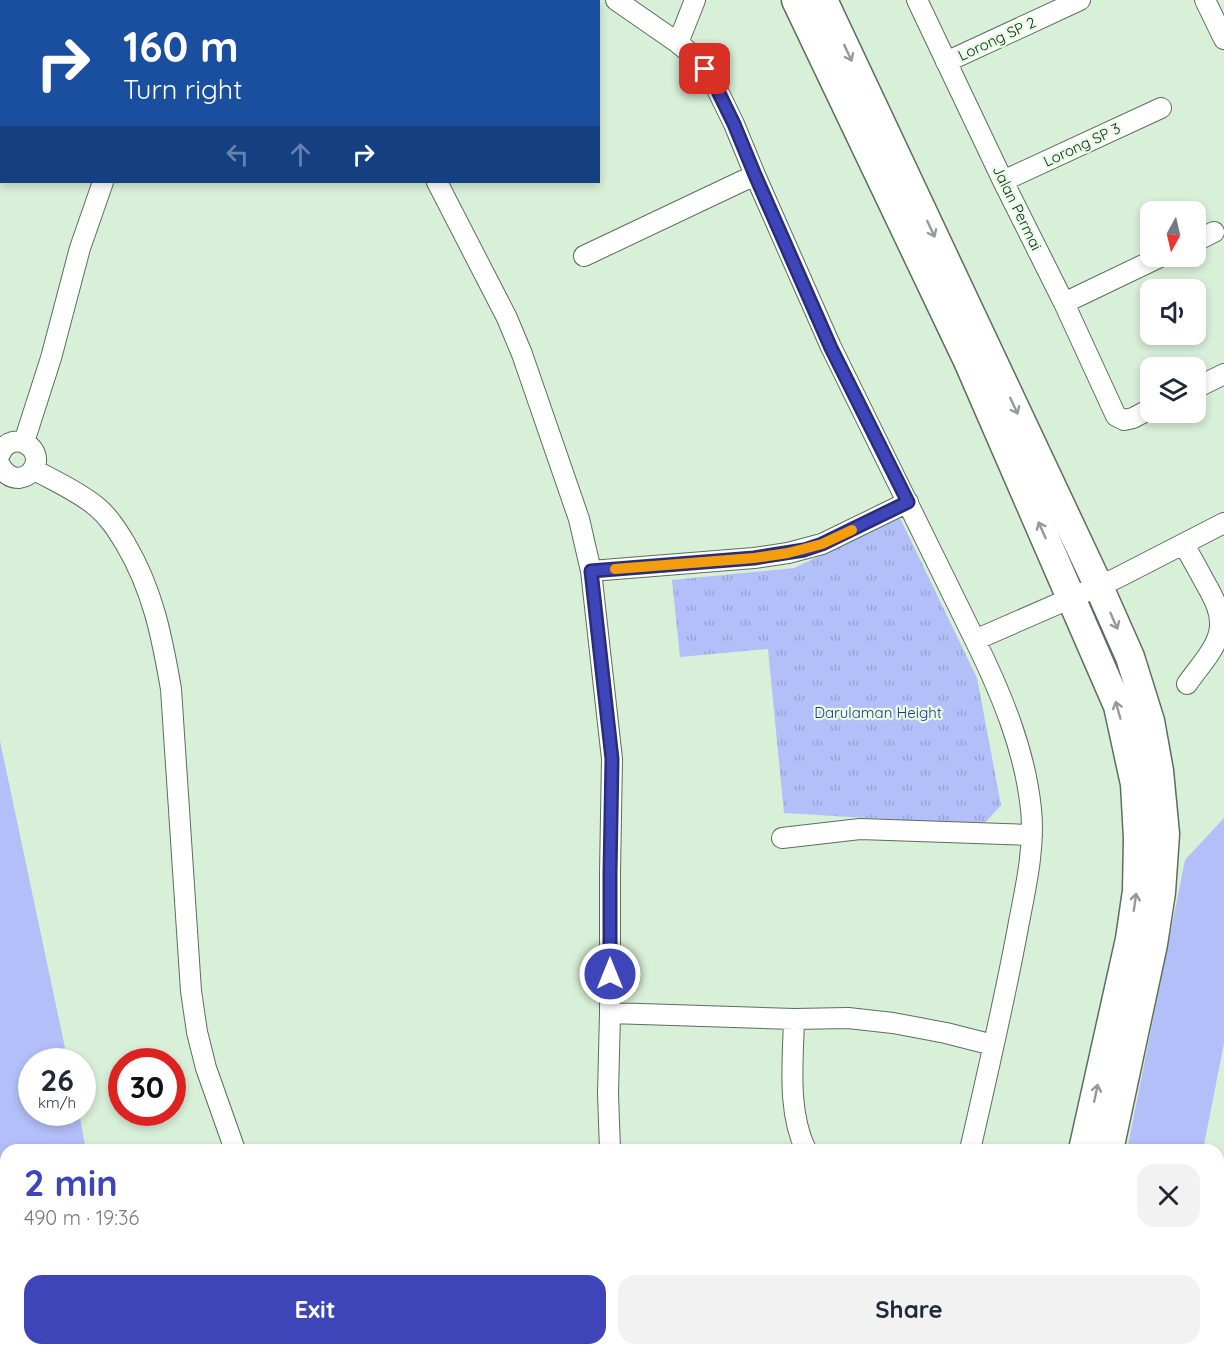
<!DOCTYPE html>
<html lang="en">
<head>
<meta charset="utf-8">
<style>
  :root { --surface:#fff; --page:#f2f2f3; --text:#1f2937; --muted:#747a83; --accent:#3d45b9 }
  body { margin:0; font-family:Quicksand,sans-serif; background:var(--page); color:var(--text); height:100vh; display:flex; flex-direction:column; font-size:22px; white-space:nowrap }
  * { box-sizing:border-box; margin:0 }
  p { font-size:20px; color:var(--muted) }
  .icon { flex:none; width:33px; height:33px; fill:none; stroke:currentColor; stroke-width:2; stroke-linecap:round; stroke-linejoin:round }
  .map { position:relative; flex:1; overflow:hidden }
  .details { position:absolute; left:0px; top:1144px; width:1224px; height:212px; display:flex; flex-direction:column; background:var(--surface); border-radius:18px 18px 0 0; box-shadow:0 3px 9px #0003 }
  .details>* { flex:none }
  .banner { position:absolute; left:0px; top:0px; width:600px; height:183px; box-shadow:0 3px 9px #0003; background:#1a4fa0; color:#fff; overflow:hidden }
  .needle { width:39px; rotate:188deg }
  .controls { position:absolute; left:1140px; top:201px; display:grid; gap:12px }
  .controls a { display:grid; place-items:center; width:66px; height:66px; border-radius:12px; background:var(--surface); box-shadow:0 3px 9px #0003; font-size:30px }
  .speed { position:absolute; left:18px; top:1048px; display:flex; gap:12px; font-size:30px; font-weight:700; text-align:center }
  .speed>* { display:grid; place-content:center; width:78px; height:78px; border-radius:50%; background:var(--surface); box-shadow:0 3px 9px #0003; line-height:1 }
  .speed small { font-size:15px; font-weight:400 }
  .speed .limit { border:9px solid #d22; background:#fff; color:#111 }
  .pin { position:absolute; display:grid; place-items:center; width:51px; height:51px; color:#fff; margin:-26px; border-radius:12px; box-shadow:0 3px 9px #0006 }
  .me { position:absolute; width:66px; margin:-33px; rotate:0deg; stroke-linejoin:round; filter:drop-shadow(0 0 4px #0008) }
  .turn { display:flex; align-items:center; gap:21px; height:126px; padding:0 24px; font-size:27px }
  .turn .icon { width:78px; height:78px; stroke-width:2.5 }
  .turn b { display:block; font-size:42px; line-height:51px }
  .lanes { display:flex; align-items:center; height:57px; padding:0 24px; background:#0003; justify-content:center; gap:30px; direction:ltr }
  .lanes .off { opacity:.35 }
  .round { display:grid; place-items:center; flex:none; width:63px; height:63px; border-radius:18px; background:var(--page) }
  .headline { display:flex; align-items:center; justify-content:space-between; height:102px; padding:0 24px }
  h1 { font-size:36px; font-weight:700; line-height:45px; color:var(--accent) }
  .cta { display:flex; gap:12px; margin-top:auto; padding:12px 24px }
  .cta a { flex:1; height:69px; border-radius:18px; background:var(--accent); color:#fff; font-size:24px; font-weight:700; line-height:69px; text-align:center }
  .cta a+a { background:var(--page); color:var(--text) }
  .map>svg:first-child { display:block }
  .grass { fill:#b2bff8 }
  .park { fill:url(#park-tufts) }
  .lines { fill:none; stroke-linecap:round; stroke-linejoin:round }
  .street-casing { stroke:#5b6f5b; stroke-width:22 }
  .secondary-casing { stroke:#5b6f5b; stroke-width:31 }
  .highway-casing { stroke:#5b6f5b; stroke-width:35 }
  .street { stroke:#fff; stroke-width:20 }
  .secondary { stroke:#fff; stroke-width:28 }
  .highway { stroke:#fff; stroke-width:33 }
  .oneway { stroke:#969a96 }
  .route-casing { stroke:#282d78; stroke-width:15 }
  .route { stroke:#3d45b9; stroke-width:10 }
  .slow { stroke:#f59e0b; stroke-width:10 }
  .labels { text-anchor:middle; stroke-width:4.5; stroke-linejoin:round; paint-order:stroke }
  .street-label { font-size:15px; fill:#161e16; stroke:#e5fce5 }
  .park-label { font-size:15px; fill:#2b3286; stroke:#e5fce5 }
</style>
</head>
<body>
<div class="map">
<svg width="1224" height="1355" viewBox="0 0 1224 1355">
  <defs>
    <pattern id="park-tufts" width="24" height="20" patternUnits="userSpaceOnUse" patternTransform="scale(1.5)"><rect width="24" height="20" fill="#b2bff8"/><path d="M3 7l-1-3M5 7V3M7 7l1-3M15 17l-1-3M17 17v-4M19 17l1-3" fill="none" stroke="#98a4d4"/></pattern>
  </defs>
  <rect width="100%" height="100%" fill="#d8efd8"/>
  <!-- grass -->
  <path class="grass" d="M 0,741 L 68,1062 L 32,1062 L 32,1113 L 79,1113 L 86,1150 L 6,1150 L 6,1350 L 180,1350 L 183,1355 L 0,1355 Z
    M 1224,818 L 1224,1043 L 1203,1150 L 1127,1150 L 1185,860 Z
    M 1086,1350 L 1164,1350 L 1163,1355 L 1085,1355 Z"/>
  <!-- park -->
  <path class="park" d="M 900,518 L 977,678 L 1001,805 L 983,825 L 784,813 L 768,649 L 680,657 L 672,580 L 794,568 Z"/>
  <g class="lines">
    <!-- street casing -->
    <g class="street-casing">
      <path id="street" d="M 347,0 L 347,2
        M 616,0 L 678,43 L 690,53 L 705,69 L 714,83 L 734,124 L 755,175 L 831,347 L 975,640 L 1117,578 L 1224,523
        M 917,0 L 1003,181 L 1064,303 L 1116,416 L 1124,420 L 1133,418 L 1150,409
        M 1205,0 L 1224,39
        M 257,2 L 259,0
        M 678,43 L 695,0
        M 946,62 L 1080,0
        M 1003,181 L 1161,108
        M 437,182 L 507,318 L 522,354 L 579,519 L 591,571 L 612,759 L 610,873 L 610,1013 L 608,1094 L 610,1150
        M 1196,241 L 1214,232
        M 584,256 L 755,175
        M 1064,303 L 1162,256
        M 1196,388 L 1224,374
        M 24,442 L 51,358 L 80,248 L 103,182
        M 0,454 C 12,427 48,449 32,471 C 29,475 24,477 19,478 C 10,478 4,473 0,465
        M 33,469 C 54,481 78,491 97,507 C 109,517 117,530 125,543 C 153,590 162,637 171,689 L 191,991 L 197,1032 L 206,1068 L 235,1150
        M 1184,545 C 1190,555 1196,566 1202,577 C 1211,594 1224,612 1219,633 C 1214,652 1198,668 1187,684
        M 591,571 L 754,558 L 788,553 L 822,544 L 908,502
        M 782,838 L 860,829 L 1032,835
        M 610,1013 L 794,1019 L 848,1018 L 893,1023 L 946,1033 L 993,1045
        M 794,1019 C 793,1062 787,1111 806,1150
        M 970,1150 C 987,1075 1005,999 1019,922 C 1026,886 1035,846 1031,809 C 1025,750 1001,693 975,640
        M 724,1350 L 730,1355
        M 925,1355 L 926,1350"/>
    </g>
    <!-- secondary casing -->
    <g class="secondary-casing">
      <path id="secondary" d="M 796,0 L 968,361 L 1118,706 L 1135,784 L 1138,838 L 1137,891 L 1130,939 L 1083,1150
        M 823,0 L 1099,587 L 1130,657 L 1150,721 L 1159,771 L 1165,834 L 1161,892 L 1153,944 L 1109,1150
        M 1039,1355 L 1040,1350
        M 1070,1355 L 1071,1350"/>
    </g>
    <!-- highway casing -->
    <g class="highway-casing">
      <path id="highway" d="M 1218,1313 L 1224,1282
        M 1211,1355 L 1211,1350"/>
    </g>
    <!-- street -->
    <use href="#street" class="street"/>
    <!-- secondary -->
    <use href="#secondary" class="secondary"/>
    <!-- highway -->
    <use href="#highway" class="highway"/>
  </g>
  <!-- one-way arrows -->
  <defs><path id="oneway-shaft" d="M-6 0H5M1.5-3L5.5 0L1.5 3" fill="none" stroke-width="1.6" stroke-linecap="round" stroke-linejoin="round" transform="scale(1.5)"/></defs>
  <g class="oneway">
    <use href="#oneway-shaft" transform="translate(848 53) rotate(65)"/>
    <use href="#oneway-shaft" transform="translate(931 229) rotate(65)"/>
    <use href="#oneway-shaft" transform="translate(1014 406) rotate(65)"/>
    <use href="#oneway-shaft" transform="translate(1042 530) rotate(-114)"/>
    <use href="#oneway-shaft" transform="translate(1114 621) rotate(66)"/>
    <use href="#oneway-shaft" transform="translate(1118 710) rotate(-106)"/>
    <use href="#oneway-shaft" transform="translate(1135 902) rotate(-82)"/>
    <use href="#oneway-shaft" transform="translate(1096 1093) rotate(-78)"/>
  </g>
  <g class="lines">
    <!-- route casing -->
    <g class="route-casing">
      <path id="route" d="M 610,974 L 610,873 L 612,759 L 591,571 L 754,558 L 804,550 L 822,544 L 908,502 L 831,348 L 755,175 L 734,124 L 714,83 L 705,69"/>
    </g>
    <!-- route -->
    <use href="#route" class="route"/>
    <!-- slow -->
    <path class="slow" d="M 615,569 L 754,558 L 788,553 L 822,544 L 852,530"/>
  </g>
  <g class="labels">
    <!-- street labels -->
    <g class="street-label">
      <text transform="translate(997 39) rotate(-25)" y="5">Lorong SP 2</text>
      <text transform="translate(1082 145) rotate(-25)" y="5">Lorong SP 3</text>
      <text transform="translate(1017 208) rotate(64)" y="5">Jalan Permai</text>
    </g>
    <!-- park labels -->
    <g class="park-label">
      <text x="878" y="718">Darulaman Height</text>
    </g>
  </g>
</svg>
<div class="controls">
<a><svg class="needle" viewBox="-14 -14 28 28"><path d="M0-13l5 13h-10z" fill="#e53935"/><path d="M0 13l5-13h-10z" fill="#747a83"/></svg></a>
<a><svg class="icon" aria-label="sound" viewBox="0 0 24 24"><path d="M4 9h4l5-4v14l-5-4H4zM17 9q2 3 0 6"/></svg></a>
<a><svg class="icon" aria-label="layers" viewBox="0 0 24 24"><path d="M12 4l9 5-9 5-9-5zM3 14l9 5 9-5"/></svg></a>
</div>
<div class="speed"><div>26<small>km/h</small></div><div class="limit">30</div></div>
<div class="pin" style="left:705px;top:69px;background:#d93025"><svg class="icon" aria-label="arrive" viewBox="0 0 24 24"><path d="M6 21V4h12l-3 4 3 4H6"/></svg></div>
<svg class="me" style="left:610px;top:974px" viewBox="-20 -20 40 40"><circle r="17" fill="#3d45b9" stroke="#fff" stroke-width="3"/><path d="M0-11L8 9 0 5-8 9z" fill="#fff"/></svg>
<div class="banner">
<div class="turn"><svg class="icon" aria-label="right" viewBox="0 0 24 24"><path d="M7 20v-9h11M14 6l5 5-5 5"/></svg><div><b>160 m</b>Turn right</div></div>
<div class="lanes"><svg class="icon off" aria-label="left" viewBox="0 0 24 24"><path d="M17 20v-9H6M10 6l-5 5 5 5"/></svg><svg class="icon off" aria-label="ahead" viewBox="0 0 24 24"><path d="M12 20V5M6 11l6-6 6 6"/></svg><svg class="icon" aria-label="right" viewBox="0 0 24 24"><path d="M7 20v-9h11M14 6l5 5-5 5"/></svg></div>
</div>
<section class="details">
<div class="headline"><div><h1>2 min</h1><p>490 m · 19:36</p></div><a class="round"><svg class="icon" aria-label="close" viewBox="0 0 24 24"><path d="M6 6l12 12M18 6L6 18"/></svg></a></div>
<div class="cta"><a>Exit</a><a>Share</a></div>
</section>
</div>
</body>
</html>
